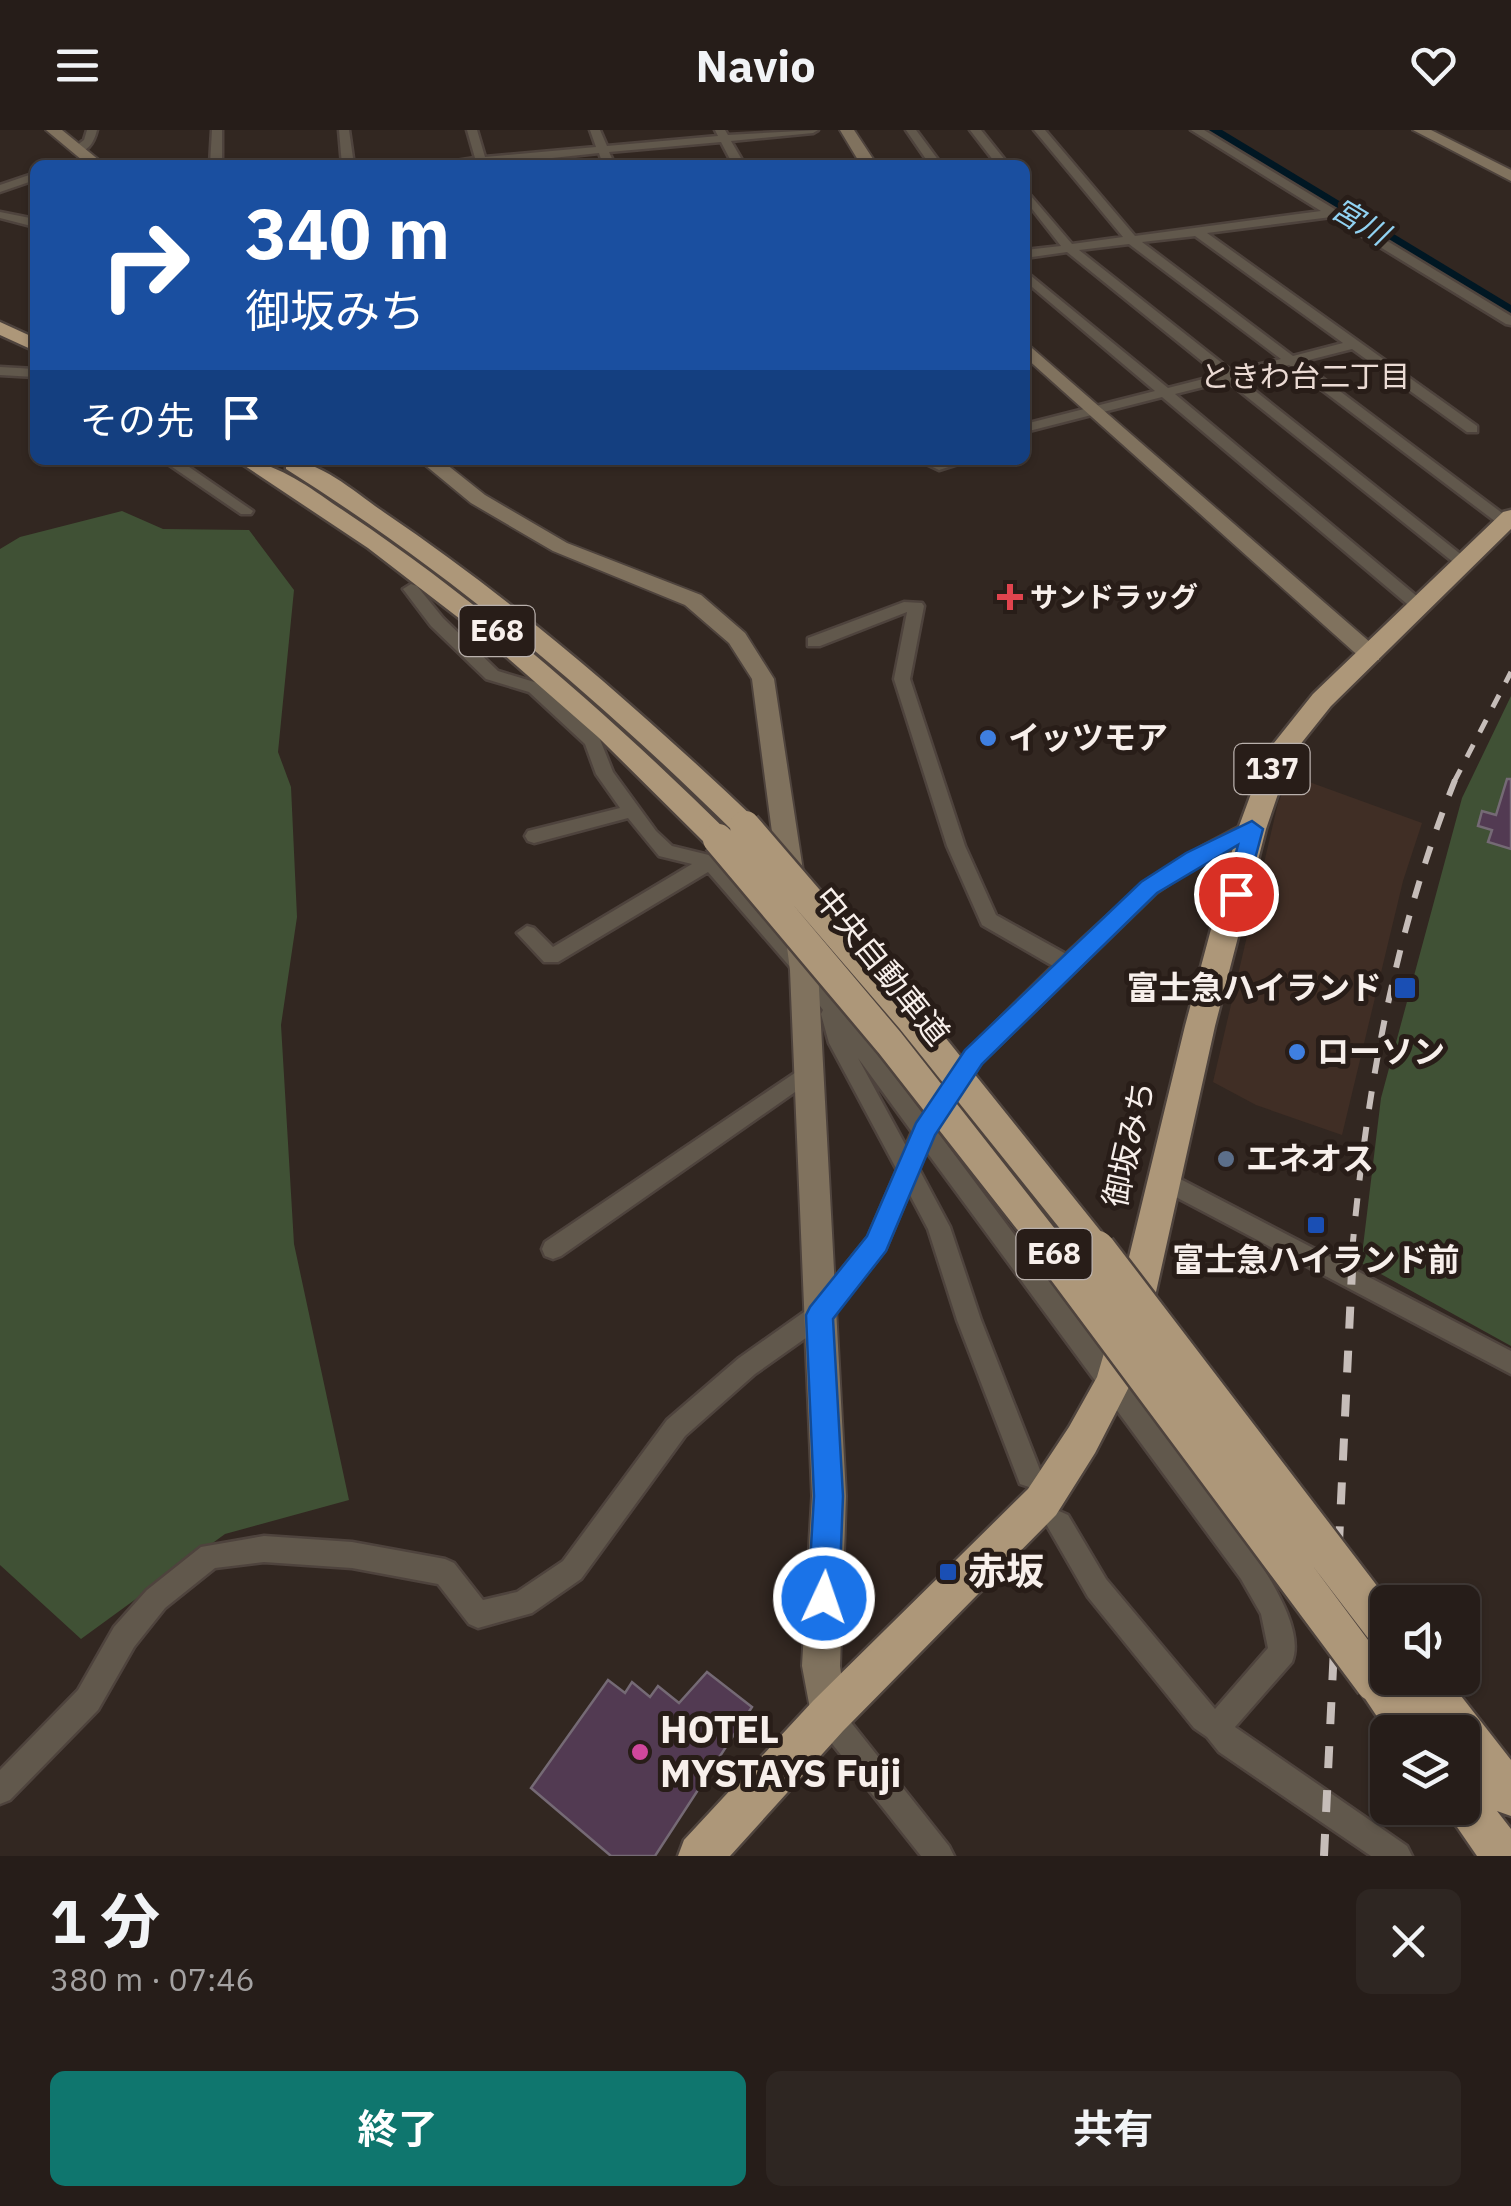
<!DOCTYPE html>
<html lang="ja">
<head>
<meta charset="utf-8">
<style>
  :root { --surface:#261d19; --page:#2e2622; --text:#f1f3f6; --muted:#a4a2a2; --line:#423b38; --accent:#0f766e }
  body { margin:0; font-family:"IBM Plex Sans","Noto Sans JP",sans-serif; background:var(--page); color:var(--text); height:100vh; display:flex; flex-direction:column; font-size:38px; white-space:nowrap }
  * { box-sizing:border-box; margin:0 }
  p { font-size:32px; color:var(--muted) }
  .icon { flex:none; width:55px; height:55px; fill:none; stroke:currentColor; stroke-width:2; stroke-linecap:round; stroke-linejoin:round }
  .map { position:relative; height:1726px; overflow:hidden }
  .details { display:flex; flex-direction:column; background:var(--surface); flex:1 }
  .details>* { flex:none }
  .guide { position:absolute; left:30px; top:30px; width:1000px; height:305px; border-radius:15px; box-shadow:0 2px 8px #0004,0 0 0 2px var(--line); background:#1a4fa0; color:#fff; overflow:hidden }
  .buttons { position:absolute; left:1370px; top:1455px; display:grid; gap:20px }
  .buttons a { display:grid; place-items:center; width:110px; height:110px; border-radius:15px; background:var(--surface); box-shadow:0 2px 8px #0004,0 0 0 2px var(--line); font-size:50px }
  .pin { position:absolute; display:grid; place-items:center; width:85px; height:85px; color:#fff; margin:-42px; border:5px solid #fff; border-radius:50%; box-shadow:0 2px 10px #0007 }
  .me { position:absolute; width:110px; margin:-55px; rotate:3deg; stroke-linejoin:round; filter:drop-shadow(0 0 8px #0008) }
  .turn { display:flex; align-items:center; gap:35px; height:210px; padding:0 50px; font-size:45px }
  .turn .icon { width:130px; height:130px; stroke-width:2.5 }
  .turn b { display:block; font-size:70px; line-height:85px }
  .then { display:flex; align-items:center; height:95px; padding:0 50px; background:#0003; gap:20px; font-size:38px }
  .round { display:grid; place-items:center; flex:none; width:105px; height:105px; border-radius:15px; background:var(--page) }
  .head { display:flex; align-items:center; justify-content:space-between; height:170px; padding:0 50px }
  h1 { font-size:60px; font-weight:700; line-height:75px }
  .cta { display:flex; gap:20px; margin-top:auto; padding:20px 50px }
  .cta a { flex:1; height:115px; border-radius:15px; background:var(--accent); color:#fff; font-size:40px; font-weight:700; line-height:115px; text-align:center }
  .cta a+a { background:var(--page); color:var(--text) }
  header { display:flex; justify-content:space-between; align-items:center; height:130px; padding:0 50px; background:var(--surface); font-size:45px; font-weight:700 }
  .map>svg:first-child { display:block }
  .built { fill:#402e25 }
  .green { fill:#405135 }
  .lines { fill:none; stroke-linecap:round; stroke-linejoin:round }
  .river { fill:#001723; fill-rule:evenodd }
  .building { fill:#523a52; stroke:#756a75; stroke-width:2.5 }
  .street-casing { stroke:#4e433d; stroke-width:5 }
  .secondary-casing { stroke:#4e433d; stroke-width:4 }
  .highway-casing { stroke:#4e433d; stroke-width:5 }
  .street { fill:#61584c; fill-rule:evenodd }
  .secondary { fill:#80725e; fill-rule:evenodd }
  .highway { fill:#ad9779; fill-rule:evenodd }
  .rail-far2 { stroke:#c6bdb9; stroke-width:5; stroke-dasharray:14 14; stroke-linecap:butt }
  .rail-far1 { stroke:#c6bdb9; stroke-width:6; stroke-dasharray:18 18; stroke-linecap:butt }
  .rail { stroke:#c6bdb9; stroke-width:8; stroke-dasharray:22 22; stroke-linecap:butt }
  .highway-bridge-far1-casing { stroke:#4e433d; stroke-width:35; stroke-linecap:butt }
  .highway-bridge-casing { stroke:#4e433d; stroke-width:44; stroke-linecap:butt }
  .highway-bridge-far1 { stroke:#ad9779; stroke-width:30 }
  .highway-bridge { stroke:#ad9779; stroke-width:39 }
  .route { fill:#1a73e8; stroke:#114b97; stroke-width:2.5 }
  .health-dot { fill:#e0444e; stroke:#281d18; stroke-width:4 }
  .shop-dot { fill:#3f7fe0; stroke:#281d18; stroke-width:4 }
  .transit-dot { fill:#1a4fb4; stroke:#281d18; stroke-width:4 }
  .service-dot { fill:#5c6f8a; stroke:#281d18; stroke-width:4 }
  .hotel-dot { fill:#d1479c; stroke:#281d18; stroke-width:4 }
  .labels { text-anchor:middle; stroke-width:10; stroke-linejoin:round; paint-order:stroke }
  .far-poi-label { font-size:28px; font-weight:bold; fill:#f7efeb; stroke:#281d18; text-anchor:start }
  .far-water-label { font-size:30px; font-style:italic; fill:#91d2f2; stroke:#281d18 }
  .far-neighbourhood-label { font-size:30px; fill:#ebdbd4; stroke:#281d18 }
  .shield { fill:#281d18; stroke:#b9b0ac; stroke-width:2.5 }
  .shield-label { font-size:30px; font-weight:bold; fill:#f7efeb }
  .poi-label { font-size:32px; font-weight:bold; fill:#f7efeb; stroke:#281d18; text-anchor:start }
  .street-label { font-size:32px; fill:#f7efeb; stroke:#281d18 }
  .near-poi-label { font-size:38px; font-weight:bold; fill:#f7efeb; stroke:#281d18; text-anchor:start }
</style>
</head>
<body>
<header><svg class="icon" aria-label="menu" viewBox="0 0 24 24"><path d="M4 6h16M4 12h16M4 18h16"/></svg>Navio<svg class="icon" aria-label="heart" viewBox="0 0 24 24"><path d="M12 20l-8-8c-3-5 5-10 8-4 3-6 11-1 8 4z"/></svg></header>
<div class="map">
<svg width="1511" height="1726" viewBox="0 0 1511 1726">
  <rect width="100%" height="100%" fill="#322721"/>
  <!-- built -->
  <path class="built" d="M 1290,645 L 1422,693 L 1403,751 L 1342,1005 L 1256,975 L 1213,952 L 1278,673 Z"/>
  <!-- green -->
  <path class="green" d="M 122,381 L 163,399 L 249,400 L 294,460 L 278,622 L 291,657 L 297,787 L 281,895 L 294,1114 L 349,1370 L 225,1404 L 81,1509 L 0,1435 L 0,419 L 20,407 Z
    M 1511,566 L 1511,1216 L 1361,1133 L 1381,968 L 1462,668 Z"/>
  <g class="lines">
    <!-- river -->
    <path class="river" d="M 1200,0 L 1222,0 L 1511,175 L 1511,191 Z"/>
  </g>
  <!-- building -->
  <path class="building" d="M 1507,649 L 1511,649 L 1511,719 L 1488,712 L 1492,700 L 1478,696 L 1482,681 L 1496,685 Z
    M 707,1542 L 752,1577 L 655,1726 L 611,1726 L 531,1658 L 608,1550 L 625,1563 L 632,1552 L 650,1567 L 658,1556 L 679,1573 Z"/>
  <g class="lines">
    <!-- street casing -->
    <g class="street-casing">
      <path id="street" d="M 87,0 L 97,0 C 94,12 88,24 73,22 L 73,18 L 84,10 Z
        M 212,0 L 222,0 L 222,35 L 210,35 Z
        M 339,0 L 349,0 L 354,35 L 342,35 Z
        M 467,0 L 477,0 L 485,27 L 596,17 L 590,0 L 600,0 L 607,16 L 718,6 L 715,0 L 725,0 L 728,5 L 818,0 L 813,3 L 731,11 L 745,35 L 733,35 L 721,12 L 609,22 L 615,35 L 603,35 L 599,23 L 488,35 L 430,35 L 475,28 Z
        M 906,0 L 916,0 L 942,35 L 930,35 Z
        M 970,0 L 981,0 L 1009,35 L 997,35 Z
        M 1034,0 L 1045,0 L 1135,106 L 1321,81 L 1191,0 L 1204,0 L 1511,186 L 1511,195 L 1506,194 L 1331,87 L 1207,103 L 1477,296 L 1477,302 L 1467,302 L 1352,219 L 1301,232 L 1510,389 L 1510,395 L 1500,395 L 1289,235 L 1239,248 L 1468,430 L 1468,436 L 1458,436 L 1227,251 L 1175,264 L 1425,473 L 1425,479 L 1413,479 L 1162,267 L 1025,302 L 1025,294 L 1155,261 L 1025,151 L 1025,141 L 1168,258 L 1219,245 L 1067,122 L 1025,128 L 1025,120 L 1061,116 L 1025,70 L 1025,59 L 1072,114 L 1123,107 ZM 1195,106 L 1343,213 L 1293,226 L 1142,112 ZM 1129,114 L 1281,229 L 1232,241 L 1079,120 Z
        M 35,43 L 35,50 L 0,62 L 0,55 Z
        M 0,82 L 35,89 L 35,97 L 0,88 Z
        M 0,237 L 35,239 L 35,247 L 0,245 Z
        M 162,330 L 179,330 L 253,381 L 251,384 L 241,384 Z
        M 918,330 L 959,330 L 961,333 L 939,340 Z
        M 411,454 L 417,456 L 443,488 L 498,541 L 541,554 L 599,607 L 613,642 L 656,701 L 672,716 L 717,727 L 811,835 L 923,984 L 967,921 L 1053,836 L 982,795 L 947,716 L 894,549 L 907,482 L 820,516 L 808,516 L 808,508 L 904,472 L 922,473 L 924,476 L 910,549 L 965,716 L 996,785 L 1066,824 C 1118,776 1157,738 1222,706 C 1234,700 1245,692 1258,694 L 1261,699 L 1258,704 L 1200,733 L 1156,763 L 981,933 L 936,1000 L 1259,1431 C 1274,1456 1304,1502 1292,1532 L 1235,1597 L 1407,1716 L 1412,1726 L 1371,1726 L 1219,1622 L 1207,1607 L 1194,1598 L 1088,1467 L 1046,1394 L 1050,1385 L 1059,1381 L 1068,1385 L 1106,1449 L 1215,1579 L 1268,1518 L 1261,1484 L 1241,1449 L 926,1021 L 919,1039 L 950,1097 L 981,1190 L 1042,1345 L 1038,1354 L 1029,1357 L 1020,1354 L 957,1190 L 928,1099 L 909,1063 L 885,1120 L 827,1193 L 755,1244 L 685,1306 L 581,1449 L 532,1483 L 478,1498 L 469,1494 L 438,1454 L 352,1438 L 264,1432 L 215,1438 L 165,1478 L 134,1517 L 98,1580 L 10,1670 L 0,1674 L 0,1640 L 78,1560 L 114,1497 L 147,1460 L 201,1417 L 264,1406 L 352,1412 L 445,1429 L 454,1433 L 483,1470 L 517,1462 L 563,1431 L 667,1290 L 739,1228 L 811,1177 L 868,1107 L 897,1040 L 829,913 L 821,884 L 823,880 L 797,845 L 708,742 L 558,832 L 544,832 L 517,803 L 527,796 L 534,798 L 553,817 L 692,734 L 659,726 L 628,688 L 534,713 L 528,711 L 525,706 L 528,701 L 620,678 L 596,644 L 585,614 L 529,562 L 486,549 L 431,496 L 403,459 ZM 858,928 L 912,1002 L 906,1016 Z
        M 808,934 L 815,936 L 818,942 L 815,948 L 561,1126 L 553,1129 L 545,1126 L 542,1119 L 545,1112 Z
        M 1163,1040 L 1511,1221 L 1511,1244 L 1155,1056 L 1152,1049 L 1155,1042 Z
        M 828,1572 L 838,1576 L 949,1716 L 954,1726 L 921,1726 L 818,1596 L 814,1586 L 818,1576 Z"/>
    </g>
    <!-- secondary casing -->
    <g class="secondary-casing">
      <path id="secondary" d="M 46,0 L 62,0 L 105,35 L 88,35 Z
        M 840,0 L 854,0 L 877,35 L 861,35 Z
        M 1413,0 L 1431,0 L 1511,40 L 1511,51 Z
        M 1025,212 L 1379,520 L 1379,530 L 1363,530 L 1025,227 Z
        M 419,330 L 441,330 L 485,365 L 567,413 L 701,465 L 745,503 L 774,549 L 818,840 L 846,1366 L 840,1536 L 847,1586 L 842,1600 L 828,1605 L 814,1600 L 802,1536 L 812,1366 L 790,840 L 752,549 L 729,513 L 685,475 L 553,421 L 471,373 Z"/>
    </g>
    <!-- highway casing -->
    <g class="highway-casing">
      <path id="highway" d="M 0,192 L 35,208 L 35,221 L 0,205 Z
        M 236,330 C 278,330 315,362 350,385 C 487,477 610,586 728,702 L 732,709 L 728,716 L 708,716 L 598,607 L 486,509 L 368,418 Z
        M 286,330 C 320,330 357,364 385,383 C 518,473 638,578 755,689 L 759,696 L 755,703 L 735,703 C 596,566 451,443 286,339 Z
        M 1511,380 L 1511,399 L 1331,576 L 1291,626 L 1266,699 L 1215,896 L 1150,1189 L 1131,1253 L 1095,1323 L 1056,1385 L 843,1601 L 730,1726 L 678,1726 L 684,1710 L 813,1571 L 1028,1359 L 1069,1297 L 1097,1247 L 1114,1189 L 1185,896 L 1238,699 L 1266,623 L 1313,564 L 1503,382 Z
        M 1375,1531 L 1388,1537 L 1388,1548 L 1397,1548 L 1406,1559 L 1402,1548 L 1447,1548 L 1511,1630 L 1511,1686 L 1497,1681 L 1511,1699 L 1511,1726 L 1477,1726 L 1444,1678 L 1462,1678 L 1462,1649 L 1477,1655 L 1462,1636 L 1462,1602 L 1438,1602 L 1430,1593 L 1434,1602 L 1388,1603 L 1354,1552 L 1360,1537 Z"/>
    </g>
    <!-- street -->
    <use href="#street" class="street"/>
    <!-- secondary -->
    <use href="#secondary" class="secondary"/>
    <!-- highway -->
    <use href="#highway" class="highway"/>
    <!-- rail-far2 -->
    <path class="rail-far2" d="M 1454,652 L 1511,542"/>
    <!-- rail-far1 -->
    <path class="rail-far1" d="M 1352,1122 C 1367,958 1394,803 1455,650"/>
    <!-- rail -->
    <path class="rail" d="M 1324,1726 L 1353,1120"/>
    <!-- highway-bridge-far1 casing -->
    <g class="highway-bridge-far1-casing">
      <path id="highway-bridge-far1" d="M 745,696 L 912,890 L 1098,1122
        M 718,709 L 890,913 L 1054,1122"/>
    </g>
    <!-- highway-bridge casing -->
    <g class="highway-bridge-casing">
      <path id="highway-bridge" d="M 1053,1120 L 1375,1552
        M 1096,1120 L 1384,1497"/>
    </g>
    <!-- highway-bridge-far1 -->
    <use href="#highway-bridge-far1" class="highway-bridge-far1"/>
    <!-- highway-bridge -->
    <use href="#highway-bridge" class="highway-bridge"/>
  </g>
  <!-- route -->
  <path class="route" d="M 1252,691 L 1263,699 L 1244,770 L 1228,770 L 1225,764 L 1238,715 L 1157,763 L 982,934 L 935,1005 L 886,1121 L 833,1189 L 843,1366 L 839,1468 L 834,1479 L 824,1483 L 813,1479 L 808,1468 L 814,1366 L 806,1185 L 810,1177 L 867,1106 L 916,993 L 965,920 L 1141,752 L 1186,723 Z"/>
  <!-- markers -->
  <path class="health-dot" d="M1005 452h10v10h10v10h-10v10h-10v-10h-10v-10h10z"/>
  <g class="shop-dot">
    <circle cx="988" cy="608" r="10"/>
    <circle cx="1297" cy="922" r="10"/>
  </g>
  <g class="transit-dot">
    <rect x="1393" y="846" width="24" height="24" rx="5"/>
    <rect x="1306" y="1085" width="20" height="20" rx="5"/>
    <rect x="938" y="1432" width="20" height="20" rx="5"/>
  </g>
  <circle class="service-dot" cx="1226" cy="1029" r="10"/>
  <circle class="hotel-dot" cx="640" cy="1622" r="10"/>
  <g class="labels">
    <!-- far-poi labels -->
    <g class="far-poi-label">
      <text x="1030" y="477">サンドラッグ</text>
    </g>
    <!-- far-water labels -->
    <g class="far-water-label">
      <text transform="translate(1360 92) rotate(31)" y="10">宮川</text>
    </g>
    <!-- far-neighbourhood labels -->
    <g class="far-neighbourhood-label">
      <text x="1305" y="257">ときわ台二丁目</text>
    </g>
    <!-- shield labels -->
    <g class="shield">
      <rect x="459.5" y="476" width="75" height="50" rx="8"/>
      <rect x="1234.5" y="614" width="75" height="50" rx="8"/>
      <rect x="1016.5" y="1099" width="75" height="50" rx="8"/>
    </g>
    <g class="shield-label">
      <text x="497" y="511">E68</text>
      <text x="1272" y="649">137</text>
      <text x="1054" y="1134">E68</text>
    </g>
    <!-- poi labels -->
    <g class="poi-label">
      <text x="1008" y="619">イッツモア</text>
      <text x="1382" y="869" text-anchor="end">富士急ハイランド</text>
      <text x="1317" y="933">ローソン</text>
      <text x="1246" y="1040">エネオス</text>
      <text x="1316" y="1141" text-anchor="middle">富士急ハイランド前</text>
    </g>
    <!-- street labels -->
    <g class="street-label">
      <text transform="translate(882 836) rotate(51)" y="11">中央自動車道</text>
      <text transform="translate(1129 1014) rotate(-77)" y="11">御坂みち</text>
    </g>
    <!-- near-poi labels -->
    <g class="near-poi-label">
      <text x="968" y="1455">赤坂</text>
      <text x="660" y="1613">HOTEL<tspan x="660" dy="44">MYSTAYS Fuji</tspan></text>
    </g>
  </g>
</svg>
<div class="buttons">
<a><svg class="icon" aria-label="sound" viewBox="0 0 24 24"><path d="M4 9h4l5-4v14l-5-4H4zM17 9q2 3 0 6"/></svg></a>
<a><svg class="icon" aria-label="layers" viewBox="0 0 24 24"><path d="M12 4l9 5-9 5-9-5zM3 14l9 5 9-5"/></svg></a>
</div>
<div class="pin" style="left:1236px;top:764px;background:#d93025"><svg class="icon" aria-label="arrive" viewBox="0 0 24 24"><path d="M6 21V4h12l-3 4 3 4H6"/></svg></div>
<svg class="me" style="left:824px;top:1468px" viewBox="-20 -20 40 40"><circle r="17" fill="#1a73e8" stroke="#fff" stroke-width="3"/><path d="M0-11L8 9 0 5-8 9z" fill="#fff"/></svg>
<div class="guide">
<div class="turn"><svg class="icon" aria-label="right" viewBox="0 0 24 24"><path d="M7 20v-9h11M14 6l5 5-5 5"/></svg><div><b>340 m</b>御坂みち</div></div>
<div class="then">その先<svg class="icon" aria-label="arrive" viewBox="0 0 24 24"><path d="M6 21V4h12l-3 4 3 4H6"/></svg></div>
</div>
</div>
<section class="details">
<div class="head"><div><h1>1 分</h1><p>380 m · 07:46</p></div><a class="round"><svg class="icon" aria-label="close" viewBox="0 0 24 24"><path d="M6 6l12 12M18 6L6 18"/></svg></a></div>
<div class="cta"><a>終了</a><a>共有</a></div>
</section>
</body>
</html>
